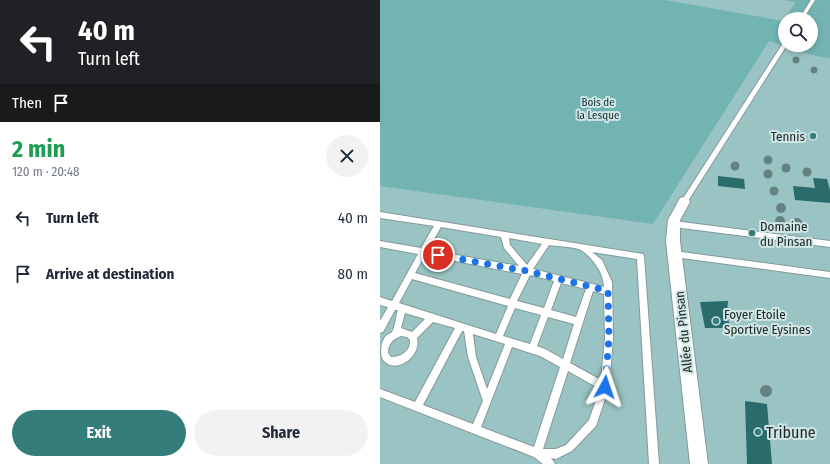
<!DOCTYPE html>
<html lang="en">
<head>
<meta charset="utf-8">
<style>
  :root { --surface:#fff; --page:#f2f2f3; --text:#1f2937; --muted:#747a83; --accent:#347d7b }
  body { margin:0; font-family:"Fira Sans Condensed",sans-serif; background:var(--page); color:var(--text); height:100vh; display:flex; flex-direction:column; font-size:15px; white-space:nowrap }
  * { box-sizing:border-box; margin:0 }
  p { font-size:13px; color:var(--muted) }
  .icon { flex:none; width:22px; height:22px; fill:none; stroke:currentColor; stroke-width:2; stroke-linecap:round; stroke-linejoin:round }
  .map { position:relative; flex:1; overflow:hidden }
  .side { display:flex; flex-direction:column; background:var(--surface); width:380px }
  .side>* { flex:none }
  .hud { background:#202124; color:#fff; overflow:hidden }
  .tools { position:absolute; left:398px; top:12px; display:grid; gap:8px }
  .tools a { display:grid; place-items:center; width:40px; height:40px; border-radius:50%; background:var(--surface); box-shadow:0 2px 6px #0003; font-size:20px }
  .pin { position:absolute; display:grid; place-items:center; width:34px; height:34px; color:#fff; margin:-17px; border:2px solid #fff; border-radius:50%; box-shadow:0 1px 4px #0007 }
  .me { position:absolute; width:44px; margin:-22px; rotate:5deg; stroke-linejoin:round; filter:drop-shadow(0 0 3px #0008) }
  .turn { display:flex; align-items:center; gap:14px; height:84px; padding:0 12px; font-size:18px }
  .turn .icon { width:52px; height:52px; stroke-width:2.5 }
  .turn b { display:block; font-size:28px; line-height:34px }
  .then { display:flex; align-items:center; height:38px; padding:0 12px; background:#0003; gap:8px; font-size:15px }
  .round { display:grid; place-items:center; flex:none; width:42px; height:42px; border-radius:21px; background:var(--page) }
  .summary { display:flex; align-items:center; justify-content:space-between; height:68px; padding:0 12px }
  h1 { font-size:24px; font-weight:700; line-height:30px; color:#1e9e55 }
  .action { display:flex; gap:8px; margin-top:auto; padding:8px 12px }
  .action a { flex:1; height:46px; border-radius:24px; background:var(--accent); color:#fff; font-size:16px; font-weight:700; line-height:46px; text-align:center }
  .action a+a { background:var(--page); color:var(--text) }
  ul { padding:0; list-style:none }
  li { display:flex; align-items:center; gap:12px; height:56px; padding:0 12px }
  li div { flex:1 }
  li b { display:block; font-size:15px }
  li em { font-style:normal }
  main { display:flex; flex:1; min-height:0 }
  .map>svg:first-child { display:block }
  .green { fill:#99c4c3; fill-rule:evenodd }
  .forest { fill:#72b4b2; fill-rule:evenodd }
  .building { fill:#296c6b }
  .lines { fill:none; stroke-linecap:round; stroke-linejoin:round }
  .lane-casing { stroke:#859999; stroke-width:2 }
  .street-casing { stroke:#859999; stroke-width:2 }
  .lane { fill:#fff; fill-rule:evenodd }
  .street { fill:#fff; fill-rule:evenodd }
  .tree { fill:#658281 }
  .route { stroke:#1a73e8; stroke-width:7; stroke-dasharray:0 12.6 }
  .poi-dot { fill:#347d7b; stroke:#d1e7e6; stroke-width:1.5 }
  .labels { text-anchor:middle; stroke-width:4; stroke-linejoin:round; paint-order:stroke }
  .far-park-label { font-size:11px; fill:#0d302f; stroke:#d1e7e6 }
  .poi-label { font-size:13px; fill:#202828; stroke:#d1e7e6; text-anchor:start }
  .street-label { font-size:13px; fill:#202828; stroke:#d1e7e6 }
  .near-poi-label { font-size:16px; fill:#202828; stroke:#d1e7e6; text-anchor:start }
</style>
</head>
<body>
<main>
<section class="side">
<div class="hud">
<div class="turn"><svg class="icon" aria-label="left" viewBox="0 0 24 24"><path d="M17 20v-9H6M10 6l-5 5 5 5"/></svg><div><b>40 m</b>Turn left</div></div>
<div class="then">Then<svg class="icon" aria-label="arrive" viewBox="0 0 24 24"><path d="M6 21V4h12l-3 4 3 4H6"/></svg></div>
</div>
<div class="summary"><div><h1>2 min</h1><p>120 m · 20:48</p></div><a class="round"><svg class="icon" aria-label="close" viewBox="0 0 24 24"><path d="M6 6l12 12M18 6L6 18"/></svg></a></div>
<ul>
<li><svg class="icon" aria-label="left" viewBox="0 0 24 24"><path d="M17 20v-9H6M10 6l-5 5 5 5"/></svg><div><b>Turn left</b></div><em>40 m</em></li>
<li><svg class="icon" aria-label="arrive" viewBox="0 0 24 24"><path d="M6 21V4h12l-3 4 3 4H6"/></svg><div><b>Arrive at destination</b></div><em>80 m</em></li>
</ul>
<div class="action"><a>Exit</a><a>Share</a></div>
</section>
<div class="map">
<svg width="450" height="464" viewBox="0 0 450 464">
  <rect width="100%" height="100%" fill="#d1e7e6"/>
  <!-- green -->
  <path class="green" d="M 0,0 L 450,0 L 450,464 L 0,464 ZM 405,19 L 431,19 L 431,45 L 405,45 Z"/>
  <!-- forest -->
  <path class="forest" d="M 0,0 L 285,0 L 403,21 L 416,2 L 404,0 L 450,0 L 450,58 L 436,56 L 389,41 L 273,224 L 0,186 ZM 405,19 L 431,19 L 431,45 L 405,45 Z"/>
  <!-- building -->
  <path class="building" d="M 338,176 L 364,179 L 365,189 L 338,186 Z
    M 433,178 L 447,179 L 450,190 L 450,203 L 415,200 L 413,186 L 435,188 Z
    M 348,301 L 347,313 L 350,328 L 325,328 L 320,302 Z
    M 365,401 L 387,404 L 392,464 L 367,464 Z"/>
  <g class="lines">
    <!-- lane casing -->
    <g class="lane-casing">
      <path id="lane" d="M 431,0 L 435,0 L 423,19 L 419,19 Z
        M 403,43 L 405,43 L 405,45 L 407,45 L 306,204 L 302,204 L 301,202 L 302,200 Z
        M 0,212 L 263,254 L 264,256 L 279,464 L 269,464 L 257,259 L 212,252 L 222,260 L 232,282 L 233,338 L 229,387 L 216,426 L 192,451 L 176,459 L 171,458 L 175,464 L 163,464 L 154,457 L 0,397 L 0,389 L 35,402 L 75,328 L 53,322 L 37,338 C 42,357 13,377 2,358 C 0,351 1,340 7,335 C 9,334 11,333 12,332 C 15,328 16,315 18,310 L 15,310 L 3,332 L 0,333 L 0,321 L 8,307 L 0,305 L 0,297 L 12,301 L 38,254 L 0,247 L 0,241 L 41,248 L 54,226 L 0,218 ZM 61,227 L 121,237 L 124,248 L 139,266 L 48,250 ZM 129,238 L 162,244 L 147,265 L 130,245 ZM 169,245 C 176,246 195,247 201,250 C 212,257 224,273 224,287 L 153,269 ZM 45,255 L 142,274 L 130,299 L 35,273 ZM 150,275 L 174,281 L 164,308 L 137,301 ZM 32,279 L 128,306 L 116,334 L 19,303 ZM 181,283 L 206,289 L 196,317 L 171,310 ZM 213,291 L 224,294 L 225,338 L 221,380 L 190,363 ZM 135,308 L 161,315 L 150,344 L 123,336 ZM 25,313 L 45,319 L 32,332 L 21,328 ZM 168,317 L 194,324 L 183,359 L 165,349 L 157,346 ZM 82,331 L 84,331 L 88,357 L 103,401 L 93,424 L 43,405 ZM 93,334 L 125,344 L 107,389 L 96,357 ZM 21,336 L 27,337 L 30,340 C 31,351 21,357 11,357 L 8,353 C 8,344 13,339 21,336 ZM 132,347 L 160,356 L 180,367 L 154,447 L 101,427 ZM 188,371 L 220,389 L 209,420 L 186,445 L 176,449 L 163,449 Z
        M 294,221 L 450,241 L 450,247 L 294,227 L 292,226 L 291,224 L 292,222 Z
        M 294,251 L 450,272 L 450,278 L 294,257 L 291,256 L 290,254 L 291,252 Z"/>
    </g>
    <!-- street casing -->
    <g class="street-casing">
      <path id="street" d="M 304,197 L 308,198 L 310,202 L 300,220 L 300,241 L 328,464 L 310,464 L 286,241 L 288,220 L 300,198 Z"/>
    </g>
    <!-- lane -->
    <use href="#lane" class="lane"/>
    <!-- street -->
    <use href="#street" class="street"/>
  </g>
  <!-- trees -->
  <g class="tree">
    <circle cx="416" cy="60" r="3.5"/>
    <circle cx="434" cy="70" r="3.5"/>
    <circle cx="388" cy="160" r="4.5"/>
    <circle cx="355" cy="166" r="4.5"/>
    <circle cx="406" cy="168" r="4.5"/>
    <circle cx="427" cy="172" r="4.5"/>
    <circle cx="388" cy="174" r="4.5"/>
    <circle cx="394" cy="191" r="4.5"/>
    <circle cx="401" cy="208" r="5"/>
    <circle cx="400" cy="221" r="5"/>
    <circle cx="417" cy="223" r="5"/>
    <circle cx="386" cy="391" r="6"/>
  </g>
  <g class="lines">
    <!-- route -->
    <path class="route" d="M 58,255 L 147,271 L 228,291 L 229,338 L 225,387"/>
  </g>
  <!-- markers -->
  <g class="poi-dot">
    <circle cx="433" cy="136" r="4"/>
    <circle cx="372" cy="233" r="4"/>
    <circle cx="336" cy="321" r="4"/>
    <circle cx="378" cy="432" r="4"/>
  </g>
  <g class="labels">
    <!-- far-park labels -->
    <g class="far-park-label">
      <text x="218" y="106">Bois de<tspan x="218" dy="13">la Lesque</tspan></text>
    </g>
    <!-- poi labels -->
    <g class="poi-label">
      <text x="425" y="141" text-anchor="end">Tennis</text>
      <text x="380" y="231">Domaine<tspan x="380" dy="15">du Pinsan</tspan></text>
      <text x="344" y="319">Foyer Etoile<tspan x="344" dy="15">Sportive Eysines</tspan></text>
    </g>
    <!-- street labels -->
    <g class="street-label">
      <text transform="translate(303 332) rotate(-96)" y="5">Allée du Pinsan</text>
    </g>
    <!-- near-poi labels -->
    <g class="near-poi-label">
      <text x="386" y="438">Tribune</text>
    </g>
  </g>
</svg>
<div class="tools">
<a><svg class="icon" aria-label="search" viewBox="0 0 24 24"><circle cx="10" cy="10" r="6"/><path d="M15 15l6 6"/></svg></a>
</div>
<div class="pin" style="left:58px;top:255px;background:#d93025"><svg class="icon" aria-label="arrive" viewBox="0 0 24 24"><path d="M6 21V4h12l-3 4 3 4H6"/></svg></div>
<svg class="me" style="left:225px;top:387px" viewBox="-20 -20 40 40"><path d="M0-17L14 15 0 8-14 15z" fill="#1a73e8" stroke="#fff" stroke-width="4"/></svg>
</div>
</main>
</body>
</html>
